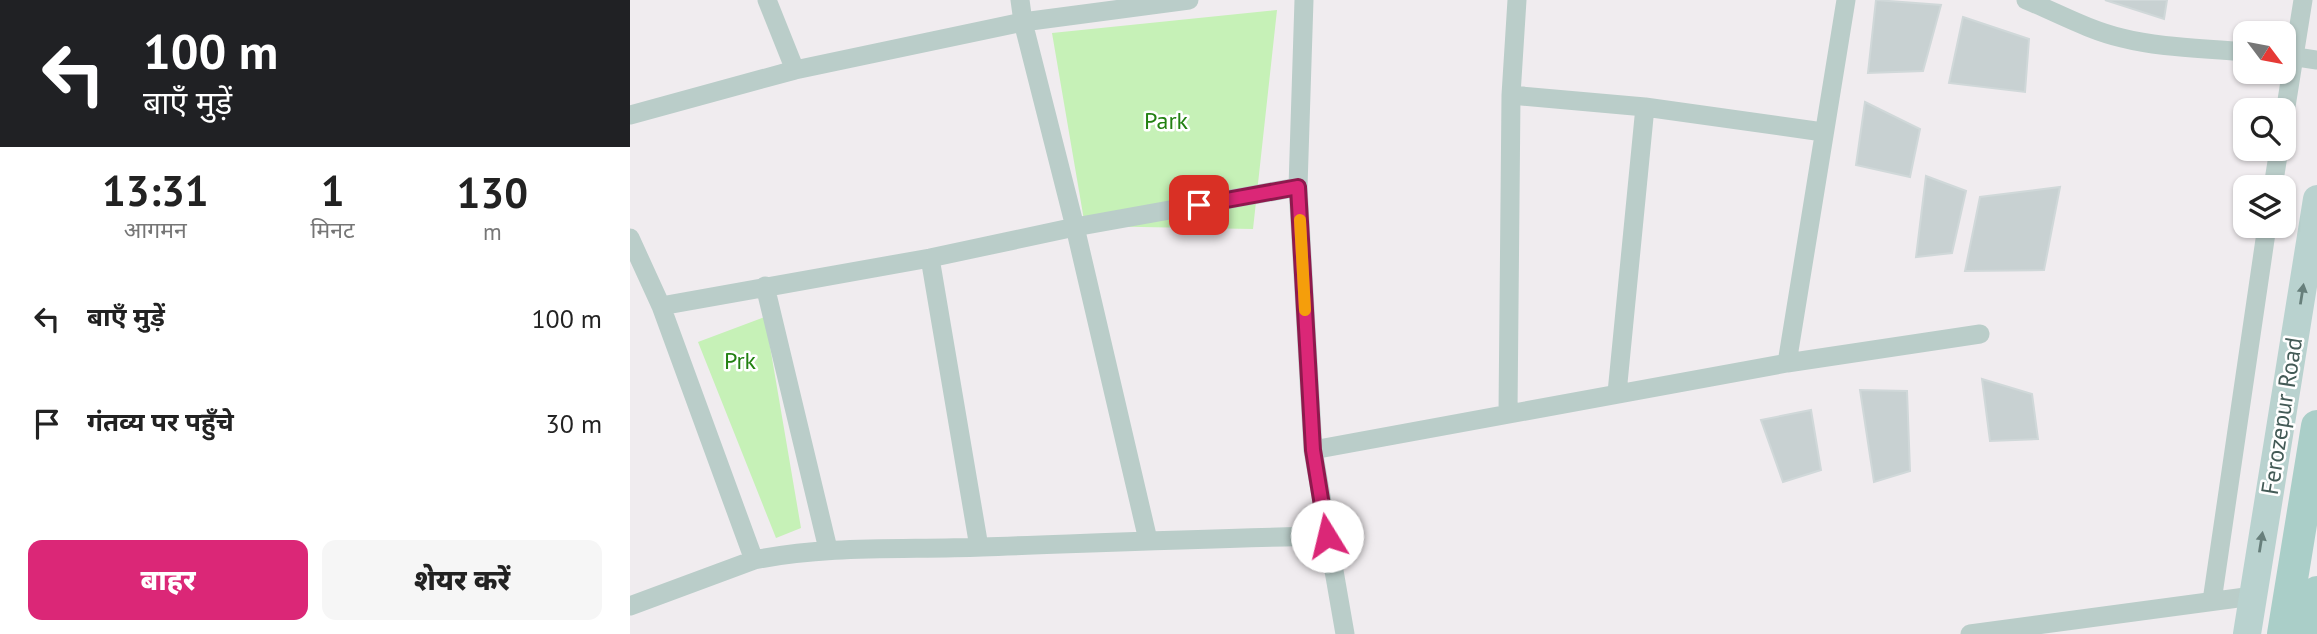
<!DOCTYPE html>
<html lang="hi">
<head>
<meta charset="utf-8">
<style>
  :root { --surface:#fff; --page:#f6f6f6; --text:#222; --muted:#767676; --accent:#db2777 }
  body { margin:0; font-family:"PT Sans","Noto Sans Devanagari",sans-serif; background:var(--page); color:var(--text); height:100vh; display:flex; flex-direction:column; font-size:26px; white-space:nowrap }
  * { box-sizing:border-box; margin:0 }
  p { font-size:23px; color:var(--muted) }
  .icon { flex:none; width:38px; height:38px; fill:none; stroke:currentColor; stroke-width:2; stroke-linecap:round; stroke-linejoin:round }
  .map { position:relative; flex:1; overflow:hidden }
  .drawer { display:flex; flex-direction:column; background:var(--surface); width:630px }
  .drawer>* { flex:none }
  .top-card { background:#202124; color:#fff; overflow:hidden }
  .needle { width:46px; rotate:122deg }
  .controls { position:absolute; left:1603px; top:21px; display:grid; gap:14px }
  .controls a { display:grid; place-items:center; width:63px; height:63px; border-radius:14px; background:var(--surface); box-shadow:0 2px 5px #0004; font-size:35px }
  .pin { position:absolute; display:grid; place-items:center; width:60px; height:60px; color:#fff; margin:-30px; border-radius:14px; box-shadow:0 4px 10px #0006 }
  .me { position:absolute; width:77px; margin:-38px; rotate:351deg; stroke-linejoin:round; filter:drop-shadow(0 0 5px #0008) }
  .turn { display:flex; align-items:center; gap:24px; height:147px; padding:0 28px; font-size:32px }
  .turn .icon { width:91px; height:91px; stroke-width:2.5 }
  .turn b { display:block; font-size:49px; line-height:60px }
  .eta { display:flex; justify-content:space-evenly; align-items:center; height:119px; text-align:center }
  .eta b { font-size:42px; font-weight:800; line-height:49px }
  .primary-button { display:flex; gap:14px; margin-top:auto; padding:14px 28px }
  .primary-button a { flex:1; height:80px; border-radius:14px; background:var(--accent); color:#fff; font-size:28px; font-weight:800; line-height:80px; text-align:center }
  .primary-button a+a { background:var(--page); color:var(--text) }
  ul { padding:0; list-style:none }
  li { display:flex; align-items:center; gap:21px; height:105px; padding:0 28px }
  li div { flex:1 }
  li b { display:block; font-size:26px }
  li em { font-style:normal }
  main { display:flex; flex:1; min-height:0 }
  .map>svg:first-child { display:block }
  .green { fill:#c6f1b7 }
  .building { fill:#c8d1d2; stroke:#d0d8d9; stroke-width:2 }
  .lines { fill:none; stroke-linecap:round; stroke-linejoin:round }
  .minor { stroke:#bacdc9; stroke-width:19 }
  .secondary { stroke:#b9d2cf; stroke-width:28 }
  .primary { stroke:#aacec8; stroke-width:32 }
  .oneway { fill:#677f7b }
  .route-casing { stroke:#8e194d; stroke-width:18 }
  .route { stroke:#db2777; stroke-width:12 }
  .slow { stroke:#f59e0b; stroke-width:12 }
  .labels { text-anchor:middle; stroke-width:5; stroke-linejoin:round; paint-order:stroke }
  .park-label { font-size:24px; fill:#228011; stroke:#fff }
  .street-label { font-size:24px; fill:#445b57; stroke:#fff }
</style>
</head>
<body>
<main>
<section class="drawer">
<div class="top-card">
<div class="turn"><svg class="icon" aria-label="left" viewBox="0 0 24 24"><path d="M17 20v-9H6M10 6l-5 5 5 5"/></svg><div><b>100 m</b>बाएँ मुड़ें</div></div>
</div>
<div class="eta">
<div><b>13:31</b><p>आगमन</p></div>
<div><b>1</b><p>मिनट</p></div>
<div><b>130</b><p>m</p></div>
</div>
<ul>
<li><svg class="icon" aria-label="left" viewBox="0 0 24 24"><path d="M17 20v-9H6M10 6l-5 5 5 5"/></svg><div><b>बाएँ मुड़ें</b></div><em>100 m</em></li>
<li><svg class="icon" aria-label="arrive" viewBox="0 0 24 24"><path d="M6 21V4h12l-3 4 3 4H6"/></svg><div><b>गंतव्य पर पहुँचे</b></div><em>30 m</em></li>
</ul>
<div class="primary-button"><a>बाहर</a><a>शेयर करें</a></div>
</section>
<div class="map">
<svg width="1687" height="634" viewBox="0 0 1687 634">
  <rect width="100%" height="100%" fill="#f0ecef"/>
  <!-- green -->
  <path class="green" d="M 647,10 L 623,229 L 455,226 L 422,33 Z
    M 135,317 L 171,528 L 146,538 L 68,342 Z"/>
  <!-- building -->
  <path class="building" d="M 1246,0 L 1311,5 L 1293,71 L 1238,73 Z
    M 1475,0 L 1537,0 L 1534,19 Z
    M 1333,17 L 1399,39 L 1395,92 L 1319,83 Z
    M 1235,102 L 1290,129 L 1280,177 L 1226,165 Z
    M 1296,176 L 1336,191 L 1322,253 L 1286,257 Z
    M 1430,187 L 1414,270 L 1335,271 L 1350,197 Z
    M 1352,379 L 1402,394 L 1408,439 L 1360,441 Z
    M 1230,390 L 1277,391 L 1280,471 L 1244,482 Z
    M 1181,410 L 1191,470 L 1153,482 L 1131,420 Z"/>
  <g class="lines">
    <!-- minor -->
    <path class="minor" d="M 390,0 L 393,22 L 445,227 L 518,540
      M 674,0 L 668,187 L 683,450 L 715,634
      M 1396,0 C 1428,13 1458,30 1492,38 C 1531,48 1575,48 1615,52
      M 1654,55 L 1687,60
      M 165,70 L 393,22 L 559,0
      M 881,95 L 1015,107 L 1193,132
      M 0,115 L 165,70 L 137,0
      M 1654,119 L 1673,0
      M 1643,187 L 1649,149
      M 0,238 L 31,306 L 124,560 L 0,606
      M 300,258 L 349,547
      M 135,286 L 198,549
      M 31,306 L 300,258 L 445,227 L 668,187
      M 1157,363 L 1216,0
      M 987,393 L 1015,107
      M 878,413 L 881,95 L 887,0
      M 683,450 L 1157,363 L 1350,334
      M 124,560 C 199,545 275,550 352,547 C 467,543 582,538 697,536
      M 1582,601 L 1637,226
      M 1340,634 L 1623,596"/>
    <!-- secondary -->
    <path class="secondary" d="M 1617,634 L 1687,199"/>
    <!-- primary -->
    <path class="primary" d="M 1653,634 L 1687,426
      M 1680,634 L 1687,592"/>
  </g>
  <!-- one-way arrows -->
  <defs><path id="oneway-solid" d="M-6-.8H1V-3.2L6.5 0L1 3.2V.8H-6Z" transform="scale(1.75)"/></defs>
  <g class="oneway">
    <use href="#oneway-solid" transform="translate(1672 294) rotate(-81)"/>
    <use href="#oneway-solid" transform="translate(1631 542) rotate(-81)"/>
  </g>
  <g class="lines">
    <!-- route casing -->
    <g class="route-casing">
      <path id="route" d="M 569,205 L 668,187 L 683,450 L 697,536"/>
    </g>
    <!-- route -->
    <use href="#route" class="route"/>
    <!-- slow -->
    <path class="slow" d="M 670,220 L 675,310"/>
  </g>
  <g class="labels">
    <!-- park labels -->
    <g class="park-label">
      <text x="536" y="129">Park</text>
      <text x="110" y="369">Prk</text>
    </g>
    <!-- street labels -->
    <g class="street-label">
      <text transform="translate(1652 416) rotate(-81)" y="8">Ferozepur Road</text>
    </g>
  </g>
</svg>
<div class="controls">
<a><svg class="needle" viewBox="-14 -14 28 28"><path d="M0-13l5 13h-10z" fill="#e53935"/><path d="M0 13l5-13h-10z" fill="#767676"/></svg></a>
<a><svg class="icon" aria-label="search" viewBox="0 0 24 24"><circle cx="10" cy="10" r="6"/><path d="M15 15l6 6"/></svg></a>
<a><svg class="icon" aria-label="layers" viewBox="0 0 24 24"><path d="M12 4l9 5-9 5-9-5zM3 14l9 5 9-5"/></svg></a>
</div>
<div class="pin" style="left:569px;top:205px;background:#d93025"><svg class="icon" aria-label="arrive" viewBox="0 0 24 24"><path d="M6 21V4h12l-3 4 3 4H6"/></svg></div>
<svg class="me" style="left:697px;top:536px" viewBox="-20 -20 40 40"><circle r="19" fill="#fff"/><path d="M0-13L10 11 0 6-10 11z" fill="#db2777"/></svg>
</div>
</main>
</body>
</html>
